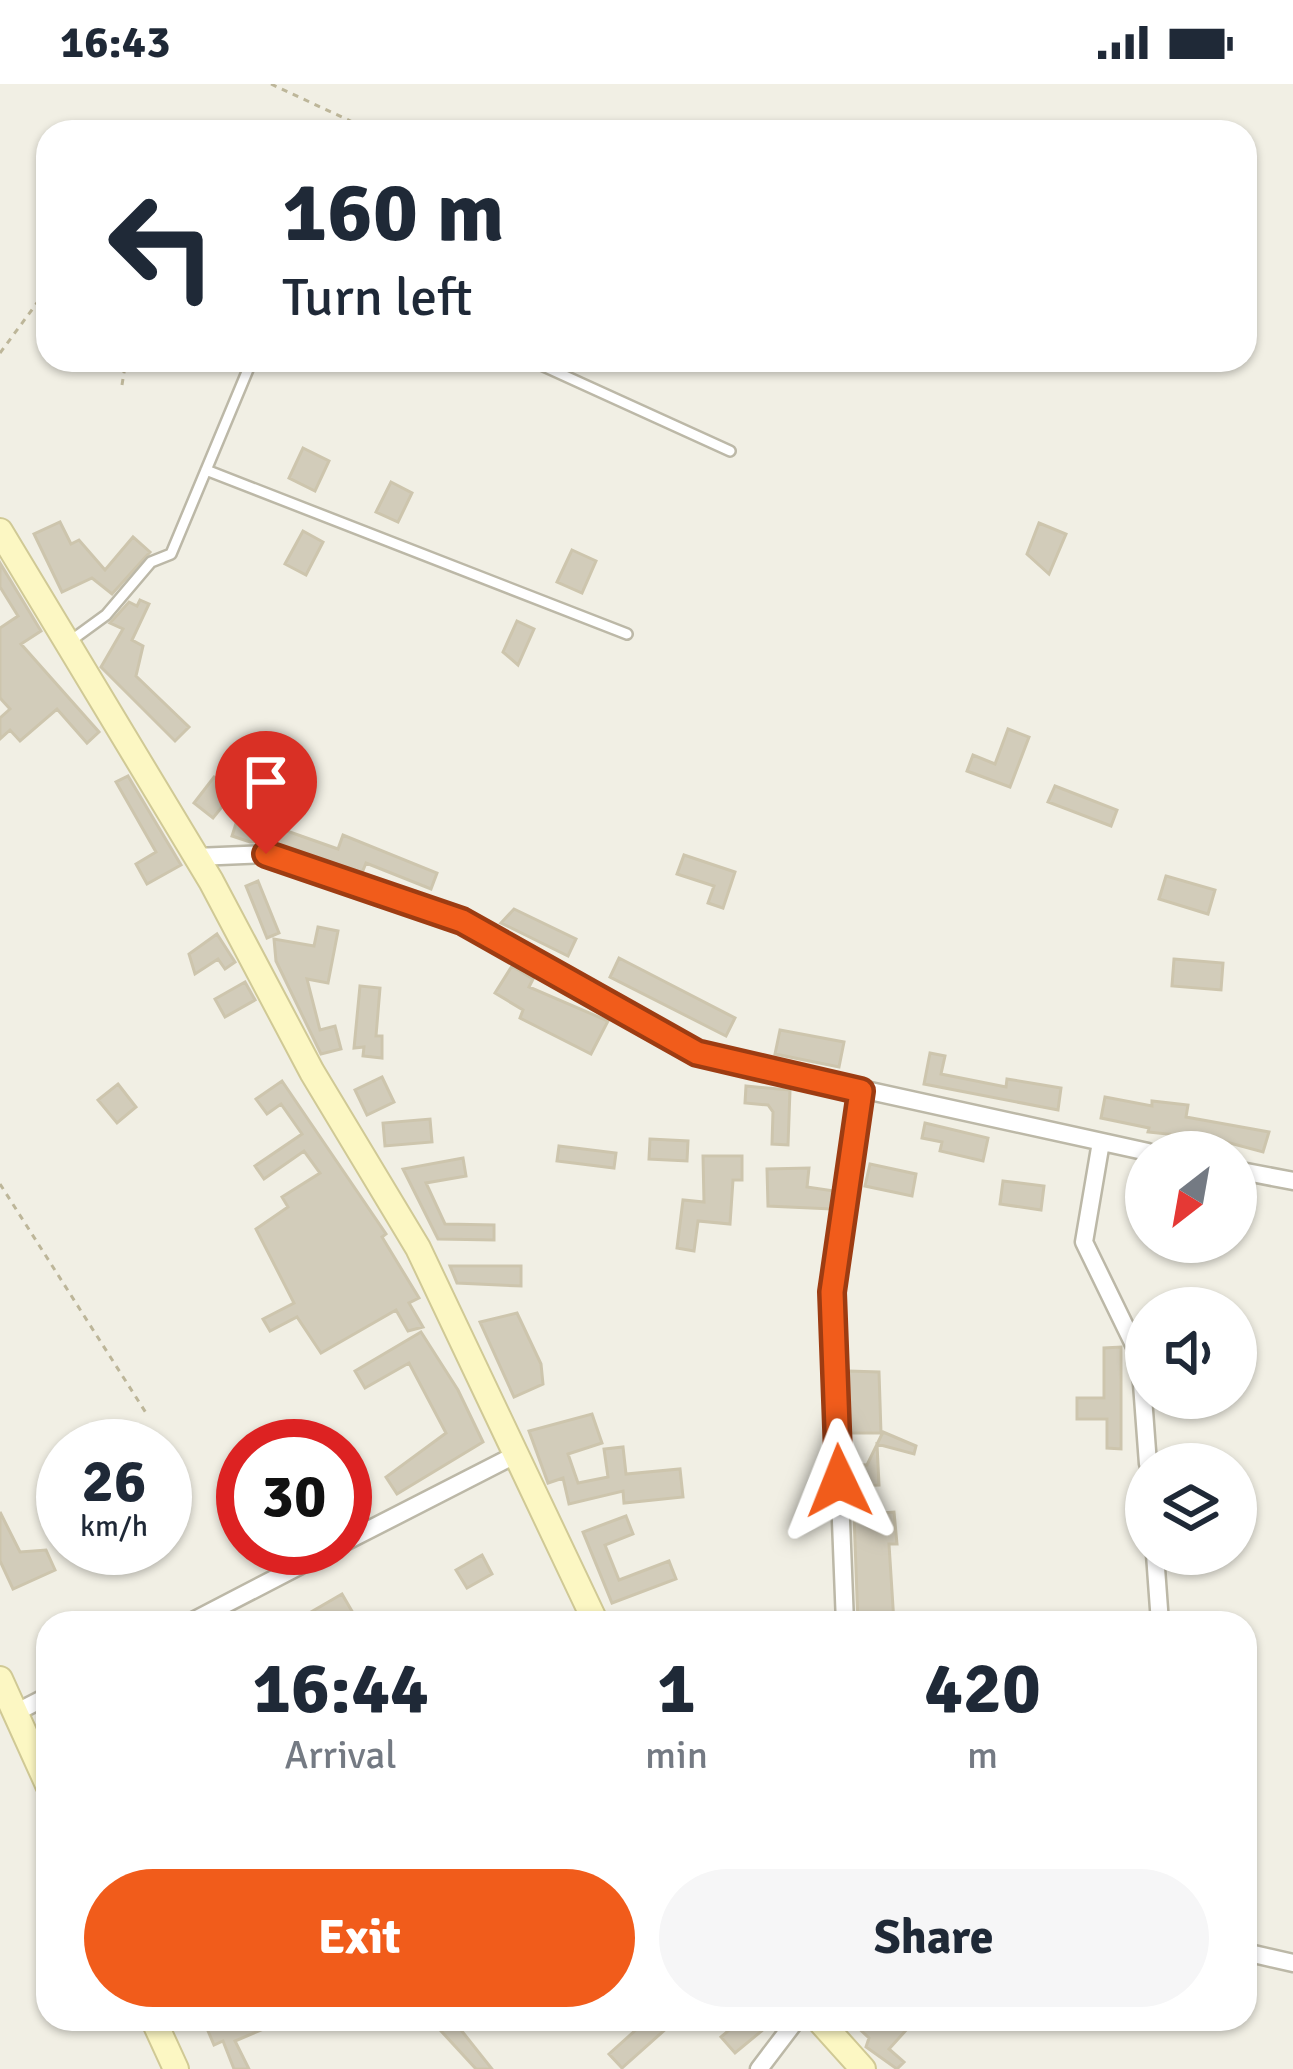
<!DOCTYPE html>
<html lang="en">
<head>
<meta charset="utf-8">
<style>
  :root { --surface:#fff; --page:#f6f6f7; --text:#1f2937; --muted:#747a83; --accent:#f15c1b }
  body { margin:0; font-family:Signika,sans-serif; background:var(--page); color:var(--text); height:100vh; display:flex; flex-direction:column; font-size:45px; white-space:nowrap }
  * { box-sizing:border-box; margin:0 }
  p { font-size:39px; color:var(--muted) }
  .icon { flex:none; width:66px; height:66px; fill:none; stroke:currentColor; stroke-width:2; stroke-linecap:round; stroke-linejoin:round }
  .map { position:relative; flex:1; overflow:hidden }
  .drawer { position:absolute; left:36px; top:1527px; width:1221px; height:420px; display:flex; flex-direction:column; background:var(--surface); border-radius:36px; box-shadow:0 3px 9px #0004 }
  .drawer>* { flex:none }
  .top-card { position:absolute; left:36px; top:36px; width:1221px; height:252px; border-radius:36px; box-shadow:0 3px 9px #0004; background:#fff; color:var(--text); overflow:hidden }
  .needle { width:78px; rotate:211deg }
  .buttons { position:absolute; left:1125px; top:1047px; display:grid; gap:24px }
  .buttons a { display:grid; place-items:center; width:132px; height:132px; border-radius:50%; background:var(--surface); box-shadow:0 3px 9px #0004; font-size:60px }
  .speed { position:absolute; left:36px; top:1335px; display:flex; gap:24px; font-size:60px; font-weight:700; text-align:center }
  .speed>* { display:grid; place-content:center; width:156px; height:156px; border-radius:50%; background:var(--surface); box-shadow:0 3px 9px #0004; line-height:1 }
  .speed small { font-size:30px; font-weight:400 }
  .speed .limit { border:18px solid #d22; background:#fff; color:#111 }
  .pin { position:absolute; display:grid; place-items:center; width:102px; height:102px; color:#fff; margin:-123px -51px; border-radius:50% 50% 50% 0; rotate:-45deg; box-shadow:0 0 12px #0007 }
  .pin .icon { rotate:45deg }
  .me { position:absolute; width:132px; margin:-66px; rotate:358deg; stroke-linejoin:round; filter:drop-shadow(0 0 9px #0008) }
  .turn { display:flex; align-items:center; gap:42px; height:252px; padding:0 48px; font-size:54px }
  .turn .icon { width:156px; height:156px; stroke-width:2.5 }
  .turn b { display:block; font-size:84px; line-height:102px }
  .eta { display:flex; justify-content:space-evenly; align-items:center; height:204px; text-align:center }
  .eta b { font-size:72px; font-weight:800; line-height:84px }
  .action { display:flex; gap:24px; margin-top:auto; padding:24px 48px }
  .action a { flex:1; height:138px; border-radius:72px; background:var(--accent); color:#fff; font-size:48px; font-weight:800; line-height:138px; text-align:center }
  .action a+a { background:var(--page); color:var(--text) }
  .status { display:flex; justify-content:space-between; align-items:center; height:84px; padding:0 60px; background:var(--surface); direction:ltr }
  .status svg { height:33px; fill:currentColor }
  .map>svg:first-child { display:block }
  .building { fill:#d2ccba; stroke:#cdc5ad; stroke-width:3 }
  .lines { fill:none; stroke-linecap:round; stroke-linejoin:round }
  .lane-casing { stroke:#bcb8a7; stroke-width:14 }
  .street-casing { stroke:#bcb8a7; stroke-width:21 }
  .secondary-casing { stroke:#d0c995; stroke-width:28 }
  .path { stroke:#bdb699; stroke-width:3; stroke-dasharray:6 6; stroke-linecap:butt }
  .lane { stroke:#fff; stroke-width:9 }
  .street { stroke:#fff; stroke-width:16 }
  .secondary { stroke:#fcf7c3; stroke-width:24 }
  .route-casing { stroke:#9d3c12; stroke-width:30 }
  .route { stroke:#f15c1b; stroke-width:21 }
</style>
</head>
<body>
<div class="status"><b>16:43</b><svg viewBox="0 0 49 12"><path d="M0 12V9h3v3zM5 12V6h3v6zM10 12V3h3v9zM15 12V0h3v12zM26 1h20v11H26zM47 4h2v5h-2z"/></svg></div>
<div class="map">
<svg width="1293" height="1985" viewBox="0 0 1293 1985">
  <rect width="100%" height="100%" fill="#f1efe4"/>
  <!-- building -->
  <path class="building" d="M 303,364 L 329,377 L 315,407 L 289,394 Z
    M 391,398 L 412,409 L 398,438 L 376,428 Z
    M 60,438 L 71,460 L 79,456 L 105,486 L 133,453 L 150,468 L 112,510 L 92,494 L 62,508 L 34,450 Z
    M 1039,439 L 1066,450 L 1049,490 L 1027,470 Z
    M 303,447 L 323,458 L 306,491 L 285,480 Z
    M 572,466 L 596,477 L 582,509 L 557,498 Z
    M 0,479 L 41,547 L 21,560 L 99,648 L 87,659 L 57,625 L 20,657 L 10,646 L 0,655 L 0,634 L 10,625 L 0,614 L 0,544 L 18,532 L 0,503 Z
    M 140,516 L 149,520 L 132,556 L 143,562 L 136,592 L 189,643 L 175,657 L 101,583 L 123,545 L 110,539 L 129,518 L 137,522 Z
    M 517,537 L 534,545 L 518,581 L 503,568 Z
    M 1008,645 L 1029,653 L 1010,703 L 967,687 L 973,671 L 995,680 Z
    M 128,692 L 181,781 L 147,800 L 136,780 L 156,768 L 116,698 Z
    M 214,693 L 234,708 L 213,734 L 194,719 Z
    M 1055,702 L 1117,726 L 1111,742 L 1048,718 Z
    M 239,730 L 338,765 L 343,751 L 437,789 L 431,805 L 366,779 L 362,789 L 270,758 L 250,758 L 232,752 Z
    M 684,771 L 735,788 L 723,824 L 708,819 L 714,802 L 677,790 Z
    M 1166,792 L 1215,806 L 1208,830 L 1159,815 Z
    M 258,797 L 279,849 L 267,854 L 246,802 Z
    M 514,825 L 576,855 L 568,872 L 501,839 Z
    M 318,843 L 338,847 L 328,899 L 307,895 L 320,946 L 335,942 L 341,965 L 321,970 L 276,877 L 274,855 L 314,862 Z
    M 217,850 L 235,878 L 225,885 L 218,875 L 195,890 L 189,870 Z
    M 619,874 L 735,934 L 726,952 L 610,893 Z
    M 1174,875 L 1223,879 L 1221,906 L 1172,902 Z
    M 512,882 L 533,895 L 529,903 L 608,937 L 591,970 L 520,934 L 523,926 L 495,909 Z
    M 245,898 L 255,916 L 225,933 L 215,915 Z
    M 360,902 L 380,904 L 376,952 L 382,952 L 382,974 L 363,972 L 364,963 L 354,964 Z
    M 780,946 L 844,958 L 839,983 L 775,970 Z
    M 930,969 L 945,972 L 941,990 L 1006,1003 L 1007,995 L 1061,1004 L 1058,1026 L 924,1000 Z
    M 382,993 L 394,1018 L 367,1031 L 355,1006 Z
    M 282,997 L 386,1150 L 382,1153 L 419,1214 L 409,1219 L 423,1243 L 408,1247 L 396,1226 L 321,1269 L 297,1233 L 270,1247 L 263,1235 L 294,1219 L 256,1145 L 288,1123 L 282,1113 L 320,1089 L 304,1067 L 264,1095 L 255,1082 L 302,1050 L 281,1020 L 267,1030 L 256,1015 Z
    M 118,1000 L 136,1023 L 117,1039 L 98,1016 Z
    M 746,1002 L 790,1006 L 788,1061 L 772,1060 L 773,1028 L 768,1021 L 745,1019 Z
    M 1105,1013 L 1152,1022 L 1152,1017 L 1188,1021 L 1186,1033 L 1269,1048 L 1263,1068 L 1215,1055 L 1148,1048 L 1149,1044 L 1101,1034 Z
    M 430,1035 L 432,1058 L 385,1062 L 383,1039 Z
    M 925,1039 L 988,1054 L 983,1077 L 940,1067 L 942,1058 L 922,1054 Z
    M 650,1055 L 688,1057 L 687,1077 L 649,1075 Z
    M 559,1062 L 616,1069 L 614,1084 L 557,1077 Z
    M 703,1072 L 742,1072 L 742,1096 L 733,1096 L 730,1140 L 698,1137 L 694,1167 L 677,1164 L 683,1116 L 704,1118 Z
    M 463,1074 L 466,1092 L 426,1099 L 445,1140 L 494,1141 L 494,1156 L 438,1155 L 403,1085 Z
    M 870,1080 L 916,1090 L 912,1112 L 865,1102 Z
    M 809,1084 L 807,1103 L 834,1107 L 831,1125 L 768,1122 L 767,1085 Z
    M 1003,1097 L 1044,1102 L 1041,1126 L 1000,1120 Z
    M 450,1182 L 521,1182 L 521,1202 L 457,1199 Z
    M 517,1229 L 541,1280 L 543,1300 L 514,1313 L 480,1238 Z
    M 421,1248 L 458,1306 L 483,1358 L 397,1410 L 386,1393 L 446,1349 L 409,1279 L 365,1304 L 355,1287 Z
    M 1121,1263 L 1121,1365 L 1107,1364 L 1107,1335 L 1077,1335 L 1077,1314 L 1104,1314 L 1104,1264 Z
    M 848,1287 L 879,1288 L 881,1349 L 850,1349 Z
    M 592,1330 L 602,1359 L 568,1370 L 578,1399 L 608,1393 L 604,1365 L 623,1363 L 626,1390 L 680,1385 L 683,1413 L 624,1419 L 623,1407 L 569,1420 L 563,1394 L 548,1399 L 529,1347 Z
    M 883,1348 L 916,1362 L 914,1370 L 877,1360 L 879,1401 L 852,1402 L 852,1380 L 867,1381 Z
    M 0,1428 L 20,1468 L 46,1466 L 55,1486 L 13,1505 L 0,1477 Z
    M 894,1428 L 897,1460 L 889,1460 L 894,1539 L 858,1539 L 854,1431 Z
    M 626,1432 L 633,1450 L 605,1461 L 619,1496 L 669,1477 L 676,1495 L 612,1519 L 583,1448 Z
    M 482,1471 L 492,1490 L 467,1504 L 456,1486 Z
    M 342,1510 L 353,1529 L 335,1539 L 292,1539 Z
    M 203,1935 L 287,1935 L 235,1957 L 249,1985 L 234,1985 L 223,1957 L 214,1961 Z
    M 430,1935 L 463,1935 L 457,1941 L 492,1985 L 476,1985 Z
    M 648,1935 L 677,1935 L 622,1984 L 609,1970 Z
    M 742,1935 L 776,1935 L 735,1969 L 721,1953 Z
    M 849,1935 L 897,1935 L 908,1944 L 889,1965 L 904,1978 L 897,1985 L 866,1963 L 869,1954 Z"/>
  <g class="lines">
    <!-- lane casing -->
    <g class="lane-casing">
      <path id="lane" d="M 530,276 L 730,367
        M 206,386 L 627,550
        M 69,558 L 106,531 L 151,478 L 171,470 L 252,276"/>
    </g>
    <!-- street casing -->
    <g class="street-casing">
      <path id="street" d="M 196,773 L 266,770 L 462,837 L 697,969 L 1148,1068
        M 1101,1058 L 1084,1158 L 1140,1273 L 1148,1380
        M 1236,1086 L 1293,1097
        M 345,1458 L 513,1372
        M 1155,1470 L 1160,1539
        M 189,1539 L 334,1464
        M 845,1539 L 832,1208 L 861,1007
        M 15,1629 L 48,1612
        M 1245,1868 L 1293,1879
        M 759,1985 L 797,1935"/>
    </g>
    <!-- secondary casing -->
    <g class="secondary-casing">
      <path id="secondary" d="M 0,447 L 211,797 L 312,988 L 418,1164 L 596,1539
        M 0,1595 L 48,1701
        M 153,1935 L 176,1985
        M 818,1935 L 863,1985"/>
    </g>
    <!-- path -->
    <path class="path" d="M 271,0 L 374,48
      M 0,269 L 48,204
      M 122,301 L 126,276
      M 0,1100 L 148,1332"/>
    <!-- lane -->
    <use href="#lane" class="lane"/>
    <!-- street -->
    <use href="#street" class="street"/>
    <!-- secondary -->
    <use href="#secondary" class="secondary"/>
  </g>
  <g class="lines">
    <!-- route casing -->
    <g class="route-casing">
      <path id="route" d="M 266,770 L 462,837 L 697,969 L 861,1007 L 832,1208 L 839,1397"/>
    </g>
    <!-- route -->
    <use href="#route" class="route"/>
  </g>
</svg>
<div class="buttons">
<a><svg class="needle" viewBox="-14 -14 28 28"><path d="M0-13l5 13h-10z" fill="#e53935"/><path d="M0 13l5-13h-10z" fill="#747a83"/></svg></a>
<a><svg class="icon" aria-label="sound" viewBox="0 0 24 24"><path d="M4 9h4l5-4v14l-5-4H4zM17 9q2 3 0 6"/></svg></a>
<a><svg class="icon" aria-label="layers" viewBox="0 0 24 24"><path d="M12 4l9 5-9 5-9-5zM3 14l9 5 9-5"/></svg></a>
</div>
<div class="speed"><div>26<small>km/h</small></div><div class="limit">30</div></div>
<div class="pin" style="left:266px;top:770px;background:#d93025"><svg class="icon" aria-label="arrive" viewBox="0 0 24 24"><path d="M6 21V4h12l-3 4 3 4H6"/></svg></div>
<svg class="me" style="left:839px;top:1397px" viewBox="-20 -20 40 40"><path d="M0-17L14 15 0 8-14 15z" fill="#f15c1b" stroke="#fff" stroke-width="4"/></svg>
<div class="top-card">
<div class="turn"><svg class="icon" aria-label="left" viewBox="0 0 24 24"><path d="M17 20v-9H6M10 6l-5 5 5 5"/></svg><div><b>160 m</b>Turn left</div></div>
</div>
<section class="drawer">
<div class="eta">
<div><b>16:44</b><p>Arrival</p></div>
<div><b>1</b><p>min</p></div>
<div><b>420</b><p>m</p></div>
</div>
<div class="action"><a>Exit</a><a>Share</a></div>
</section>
</div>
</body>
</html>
